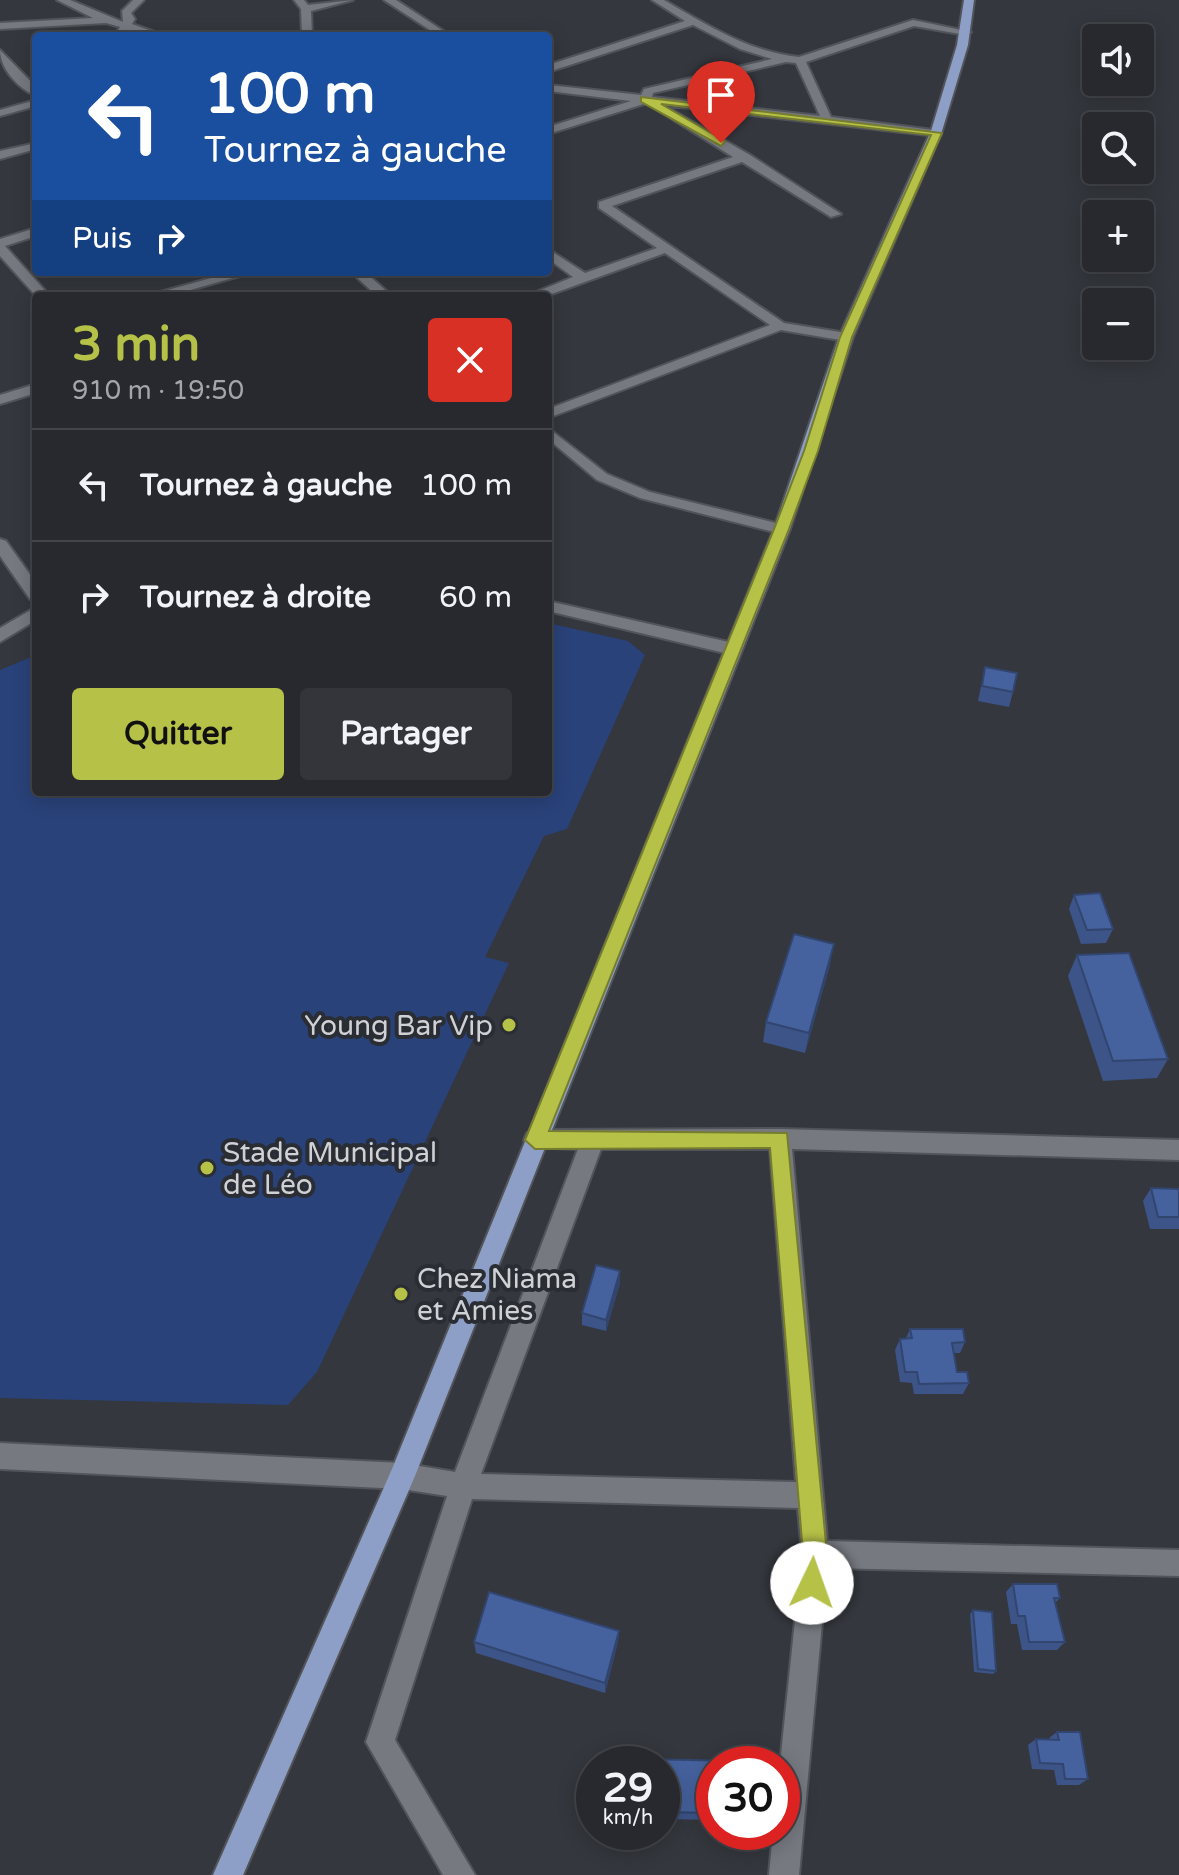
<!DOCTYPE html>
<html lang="fr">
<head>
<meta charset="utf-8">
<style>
  :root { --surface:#27292e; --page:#33353a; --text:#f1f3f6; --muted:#a4a6aa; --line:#43454a; --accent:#b6c148 }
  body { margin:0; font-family:"Varela Round",sans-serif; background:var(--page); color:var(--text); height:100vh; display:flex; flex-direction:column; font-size:30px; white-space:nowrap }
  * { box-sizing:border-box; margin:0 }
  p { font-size:26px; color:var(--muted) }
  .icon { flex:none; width:44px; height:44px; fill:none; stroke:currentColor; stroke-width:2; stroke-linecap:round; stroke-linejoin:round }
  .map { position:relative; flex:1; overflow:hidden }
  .details { position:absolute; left:32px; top:292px; width:520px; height:504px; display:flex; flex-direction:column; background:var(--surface); border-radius:8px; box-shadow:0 4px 20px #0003,0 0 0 2px var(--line) }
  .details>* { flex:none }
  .hud { position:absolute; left:32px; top:32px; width:520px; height:244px; border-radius:8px; box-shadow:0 4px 20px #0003,0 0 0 2px var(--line); background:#1a4fa0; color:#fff; overflow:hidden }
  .fabs { position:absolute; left:1082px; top:24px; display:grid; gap:16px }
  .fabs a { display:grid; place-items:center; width:72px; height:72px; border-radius:8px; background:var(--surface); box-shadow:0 4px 20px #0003,0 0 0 2px var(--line); font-size:40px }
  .speed { position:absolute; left:576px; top:1746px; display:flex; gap:16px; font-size:40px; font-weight:700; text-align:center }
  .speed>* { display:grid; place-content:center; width:104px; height:104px; border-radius:50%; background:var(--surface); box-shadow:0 4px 20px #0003,0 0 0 2px var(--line); line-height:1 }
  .speed small { font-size:20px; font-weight:400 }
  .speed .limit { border:12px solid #d22; background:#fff; color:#111 }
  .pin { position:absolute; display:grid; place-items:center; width:68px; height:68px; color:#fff; margin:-82px -34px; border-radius:50% 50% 50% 0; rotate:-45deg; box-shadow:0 0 8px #0007 }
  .pin .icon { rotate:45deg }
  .me { position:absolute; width:88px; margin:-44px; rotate:3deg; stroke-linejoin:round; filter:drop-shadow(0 0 6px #0008) }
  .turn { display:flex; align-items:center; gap:28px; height:168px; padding:0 40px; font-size:36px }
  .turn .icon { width:104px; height:104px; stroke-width:2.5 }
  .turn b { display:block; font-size:56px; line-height:68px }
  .then { display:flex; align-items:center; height:76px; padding:0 40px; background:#0003; gap:16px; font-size:30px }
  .round { display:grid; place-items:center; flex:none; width:84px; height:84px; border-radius:8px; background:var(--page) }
  .head { display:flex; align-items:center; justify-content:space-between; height:136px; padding:0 40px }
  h1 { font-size:48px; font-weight:700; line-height:60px; color:var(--accent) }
  .primary-button { display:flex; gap:16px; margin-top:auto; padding:16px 40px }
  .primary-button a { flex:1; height:92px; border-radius:8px; background:var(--accent); color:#111; font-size:32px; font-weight:700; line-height:92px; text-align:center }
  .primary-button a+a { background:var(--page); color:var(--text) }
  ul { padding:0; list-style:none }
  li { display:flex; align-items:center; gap:24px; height:112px; padding:0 40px; border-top:2px solid var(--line) }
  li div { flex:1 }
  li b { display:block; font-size:30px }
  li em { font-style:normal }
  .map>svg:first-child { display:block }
  .green { fill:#294279 }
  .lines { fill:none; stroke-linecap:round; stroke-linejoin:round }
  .minor-casing { stroke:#515459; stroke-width:4 }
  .major-casing { stroke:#515459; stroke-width:4 }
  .minor { fill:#767980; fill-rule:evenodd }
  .major { fill:#8d9fc6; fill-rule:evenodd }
  .wall { fill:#3c5488 }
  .shaded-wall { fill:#31456f }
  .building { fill:#46629e; stroke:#31456f; stroke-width:2 }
  .route { fill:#b6c148; stroke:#767d2f; stroke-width:2 }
  .poi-dot { fill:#b6c148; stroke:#2a2d33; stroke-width:3 }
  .labels { text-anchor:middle; stroke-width:8; stroke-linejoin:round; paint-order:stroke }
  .poi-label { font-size:28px; fill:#cfd1d5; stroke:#2a2d33; text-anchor:start }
</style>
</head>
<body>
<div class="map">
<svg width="1179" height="1875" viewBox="0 0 1179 1875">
  <rect width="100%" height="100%" fill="#34373d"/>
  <!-- green -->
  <path class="green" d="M 548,623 L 628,641 L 645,655 L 567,829 L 544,836 L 485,957 L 509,963 L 317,1372 L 288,1405 L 0,1398 L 0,670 L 36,655 L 36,792 L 548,792 Z"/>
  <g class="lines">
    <!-- minor casing -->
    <g class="minor-casing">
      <path id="minor" d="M 57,0 L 70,0 L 123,22 L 122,11 L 133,0 L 144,0 L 131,13 L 135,19 L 132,24 L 166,36 L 150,36 L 129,30 L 122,35 L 117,32 L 120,27 L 106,23 L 0,29 L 0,23 L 93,18 Z
        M 294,0 L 304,0 L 308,5 L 353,0 L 311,11 L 312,36 L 302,36 L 301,9 Z
        M 384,0 L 396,0 L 451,36 L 439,36 Z
        M 652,0 L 664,0 C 707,25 749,52 799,57 L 913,20 L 971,32 L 966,35 L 914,26 L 806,62 L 831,117 L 941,131 L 941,135 L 937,136 L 663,105 L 750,155 L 841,214 L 831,217 L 742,162 L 612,206 L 784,323 L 846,333 L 853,337 L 846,341 L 781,330 L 548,418 L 548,409 L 770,325 L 665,253 L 546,296 L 526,296 L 573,277 L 548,259 L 548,249 L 585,273 L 657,248 L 599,208 L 599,202 L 733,157 L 647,103 L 548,134 L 548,127 L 631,101 L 548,91 L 548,85 L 641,95 L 644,89 L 772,59 L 740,49 L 693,25 L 548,72 L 548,65 L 685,21 ZM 786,62 L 796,63 L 820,116 L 652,97 L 653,93 Z
        M 0,50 L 36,87 L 36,96 C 19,89 0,69 0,50 Z
        M 36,100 L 36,106 L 0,116 L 0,110 Z
        M 36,143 L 36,149 L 0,159 L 0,151 Z
        M 36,228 L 36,236 L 5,246 L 50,296 L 36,296 L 0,256 L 0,239 Z
        M 233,272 L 254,272 L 169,296 L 146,296 Z
        M 351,272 L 365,272 L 392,296 L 377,296 Z
        M 36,384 L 36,393 L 0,404 L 0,395 Z
        M 548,428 L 607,474 L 650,492 L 788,526 L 790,529 L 782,534 L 640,498 L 597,480 L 548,439 Z
        M 0,539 L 6,541 L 36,583 L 36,600 L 30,599 L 0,556 Z
        M 548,601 L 733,643 L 741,649 L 733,655 L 548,611 Z
        M 36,607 L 36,620 L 0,642 L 0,628 Z
        M 780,1129 L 1179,1140 L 1179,1160 L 792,1149 L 827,1541 L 1179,1550 L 1179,1576 L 827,1568 L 799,1875 L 769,1875 L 773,1832 L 782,1832 L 780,1764 L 802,1554 L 798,1508 L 472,1499 L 395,1740 L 475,1875 L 443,1875 L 366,1742 L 447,1496 L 402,1489 L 0,1469 L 0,1443 L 402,1463 L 455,1472 L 578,1149 L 527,1147 L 524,1140 L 527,1133 L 535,1130 ZM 601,1149 L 770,1149 L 796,1482 L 481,1474 Z"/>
    </g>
    <!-- major casing -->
    <g class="major-casing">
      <path id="major" d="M 964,0 L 974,0 L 968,45 L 942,131 L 853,337 L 790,529 L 415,1476 L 243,1875 L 213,1875 L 392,1469 L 774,529 L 839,337 L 931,131 L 957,45 Z"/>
    </g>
    <!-- minor -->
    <use href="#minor" class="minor"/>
    <!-- major -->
    <use href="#major" class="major"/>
  </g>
  <!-- wall -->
  <path class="wall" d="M 985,667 L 1013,692 L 1009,707 L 978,701 Z
    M 1074,895 L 1113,929 L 1106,943 L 1081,944 L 1069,909 Z
    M 1077,955 L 1168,1059 L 1157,1078 L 1103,1081 L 1068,976 Z
    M 830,965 L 805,1053 L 763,1042 L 766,1022 Z
    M 1151,1188 L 1179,1189 L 1179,1229 L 1150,1229 L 1143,1201 Z
    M 620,1271 L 620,1283 L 606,1331 L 582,1325 L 582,1313 Z
    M 910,1329 L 965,1342 L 960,1353 L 954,1353 L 957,1372 L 969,1383 L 963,1394 L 914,1394 L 912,1383 L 900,1382 L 895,1350 L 900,1339 L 906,1338 Z
    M 1013,1584 L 1060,1598 L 1055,1603 L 1065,1642 L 1057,1650 L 1022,1650 L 1017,1624 L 1011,1624 L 1006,1592 Z
    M 973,1610 L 996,1671 L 993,1674 L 974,1672 L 970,1614 Z
    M 619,1631 L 618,1642 L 605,1693 L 476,1653 L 474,1642 Z
    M 1057,1732 L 1088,1779 L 1079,1785 L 1057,1785 L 1054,1770 L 1032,1769 L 1028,1745 L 1036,1739 L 1050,1739 L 1049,1738 Z
    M 662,1764 L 714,1764 L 714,1820 L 662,1819 Z"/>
  <!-- shaded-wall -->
  <path class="shaded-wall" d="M 834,944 L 830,965 L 805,1053 L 809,1033 Z
    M 620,1271 L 620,1283 L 606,1331 L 606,1320 Z
    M 619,1631 L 618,1642 L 605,1693 L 605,1683 Z"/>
  <!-- building -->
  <path class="building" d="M 985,667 L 1017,673 L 1013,692 L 982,686 Z
    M 1100,893 L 1113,929 L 1087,930 L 1074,895 Z
    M 794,934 L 834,944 L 809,1033 L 766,1022 Z
    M 1129,953 L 1168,1059 L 1113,1061 L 1077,955 Z
    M 1151,1188 L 1179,1189 L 1179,1217 L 1158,1217 Z
    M 596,1265 L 620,1271 L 606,1320 L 582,1313 Z
    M 910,1329 L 963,1329 L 965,1342 L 952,1343 L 957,1372 L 967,1372 L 969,1383 L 919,1384 L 917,1372 L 905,1372 L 900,1339 L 912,1338 Z
    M 1013,1584 L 1057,1584 L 1060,1598 L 1054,1598 L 1065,1642 L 1029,1642 L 1025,1616 L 1018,1616 Z
    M 489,1592 L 619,1631 L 605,1683 L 474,1642 Z
    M 973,1610 L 992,1612 L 996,1671 L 978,1669 Z
    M 1057,1732 L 1080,1732 L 1088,1779 L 1065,1779 L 1063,1764 L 1040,1763 L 1036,1739 L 1059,1740 Z
    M 602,1758 L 733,1761 L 733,1764 L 714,1764 L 714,1813 L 662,1812 L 662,1764 L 602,1764 Z"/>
  <!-- route -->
  <path class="route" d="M 641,97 L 942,133 L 852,337 L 818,451 L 789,529 L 549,1131 L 787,1133 L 827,1554 L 821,1592 L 812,1595 L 804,1592 L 800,1583 L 803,1554 L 770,1148 L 535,1149 L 525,1140 L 774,529 L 804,451 L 840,337 L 931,135 L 661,104 L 725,141 L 721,146 L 641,102 Z"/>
  <!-- markers -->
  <g class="poi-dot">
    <circle cx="509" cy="1025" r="8"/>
    <circle cx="207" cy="1168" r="8"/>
    <circle cx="401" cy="1294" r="8"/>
  </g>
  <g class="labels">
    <!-- poi labels -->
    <g class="poi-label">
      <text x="493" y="1035" text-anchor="end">Young Bar Vip</text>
      <text x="223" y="1162">Stade Municipal<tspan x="223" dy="32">de Léo</tspan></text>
      <text x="417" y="1288">Chez Niama<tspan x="417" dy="32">et Amies</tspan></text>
    </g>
  </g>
</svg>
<div class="fabs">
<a><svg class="icon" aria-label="sound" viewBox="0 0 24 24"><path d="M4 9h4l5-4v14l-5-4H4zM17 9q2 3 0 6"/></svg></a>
<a><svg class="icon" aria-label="search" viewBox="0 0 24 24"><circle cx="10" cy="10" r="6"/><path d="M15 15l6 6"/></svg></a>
<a>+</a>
<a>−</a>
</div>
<div class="speed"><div>29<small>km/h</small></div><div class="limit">30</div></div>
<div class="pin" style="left:721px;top:143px;background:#d93025"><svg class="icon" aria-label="arrive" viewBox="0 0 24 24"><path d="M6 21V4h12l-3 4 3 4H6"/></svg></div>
<svg class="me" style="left:812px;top:1583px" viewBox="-20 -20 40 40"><circle r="19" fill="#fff"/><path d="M0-13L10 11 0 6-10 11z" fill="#b6c148"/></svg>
<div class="hud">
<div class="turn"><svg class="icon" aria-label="left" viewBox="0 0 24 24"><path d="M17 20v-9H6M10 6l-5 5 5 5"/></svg><div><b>100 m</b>Tournez à gauche</div></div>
<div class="then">Puis<svg class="icon" aria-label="right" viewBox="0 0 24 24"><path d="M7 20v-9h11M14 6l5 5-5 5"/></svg></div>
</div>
<section class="details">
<div class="head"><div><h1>3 min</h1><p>910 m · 19:50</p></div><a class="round" style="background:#d93025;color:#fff"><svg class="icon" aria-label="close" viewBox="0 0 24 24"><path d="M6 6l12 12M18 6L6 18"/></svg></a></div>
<ul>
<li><svg class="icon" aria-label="left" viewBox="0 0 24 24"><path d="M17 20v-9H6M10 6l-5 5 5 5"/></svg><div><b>Tournez à gauche</b></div><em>100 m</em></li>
<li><svg class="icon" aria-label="right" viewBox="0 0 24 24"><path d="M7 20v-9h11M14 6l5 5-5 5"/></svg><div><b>Tournez à droite</b></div><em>60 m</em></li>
</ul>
<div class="primary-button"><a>Quitter</a><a>Partager</a></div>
</section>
</div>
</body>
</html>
